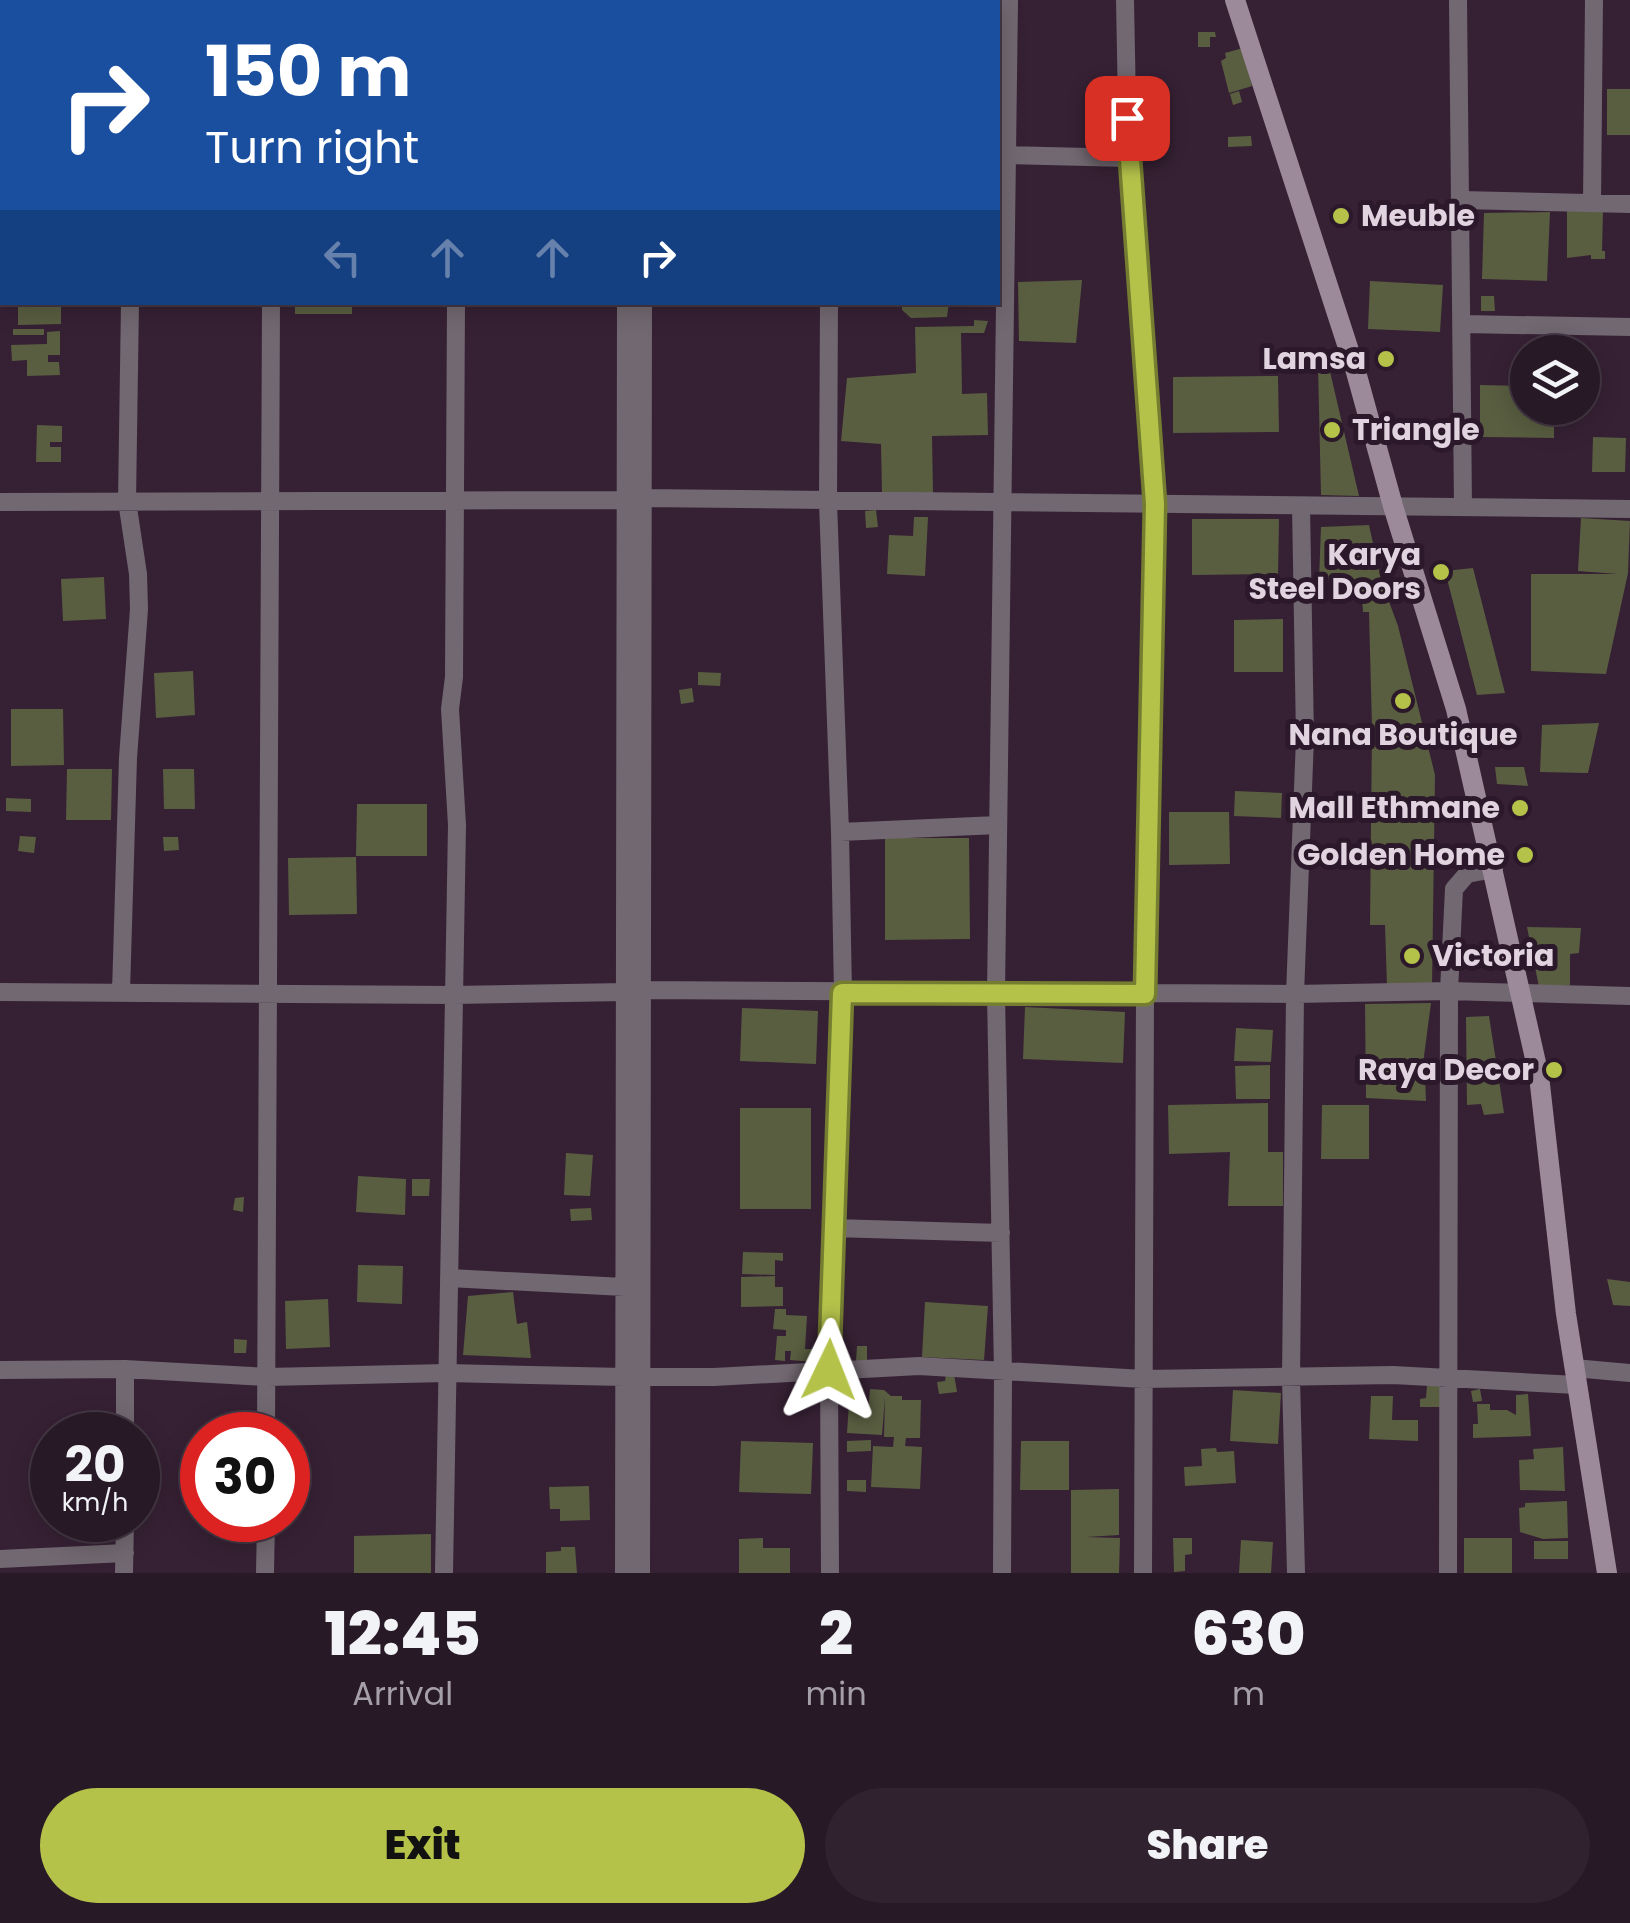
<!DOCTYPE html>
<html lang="en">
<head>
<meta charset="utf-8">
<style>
  :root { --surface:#281927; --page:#30222f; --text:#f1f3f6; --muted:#a5a0a7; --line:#443844; --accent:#b4c24a }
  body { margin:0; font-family:Poppins,sans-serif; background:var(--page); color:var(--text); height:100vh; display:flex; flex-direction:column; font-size:38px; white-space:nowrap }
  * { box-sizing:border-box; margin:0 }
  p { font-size:32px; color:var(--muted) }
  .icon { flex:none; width:55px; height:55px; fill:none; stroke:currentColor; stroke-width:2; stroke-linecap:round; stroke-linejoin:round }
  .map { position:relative; height:1573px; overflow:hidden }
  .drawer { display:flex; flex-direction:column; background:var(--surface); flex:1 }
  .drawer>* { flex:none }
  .guide { position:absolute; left:0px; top:0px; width:1000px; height:305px; box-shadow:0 5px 25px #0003,0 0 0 2px var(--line); background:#1a4fa0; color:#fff; overflow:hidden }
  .controls { position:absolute; left:1510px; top:335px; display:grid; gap:20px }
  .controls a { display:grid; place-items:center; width:90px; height:90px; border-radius:50%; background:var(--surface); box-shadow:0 5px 25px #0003,0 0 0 2px var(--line); font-size:50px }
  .speed { position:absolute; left:30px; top:1412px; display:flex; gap:20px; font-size:50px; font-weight:700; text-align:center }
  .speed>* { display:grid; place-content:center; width:130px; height:130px; border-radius:50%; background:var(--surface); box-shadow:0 5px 25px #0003,0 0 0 2px var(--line); line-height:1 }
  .speed small { font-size:25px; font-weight:400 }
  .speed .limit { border:15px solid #d22; background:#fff; color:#111 }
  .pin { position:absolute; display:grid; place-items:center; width:85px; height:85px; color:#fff; margin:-42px; border-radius:20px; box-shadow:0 5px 15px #0006 }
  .me { position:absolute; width:110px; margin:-55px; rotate:2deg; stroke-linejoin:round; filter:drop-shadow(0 0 8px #0008) }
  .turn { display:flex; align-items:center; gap:35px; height:210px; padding:0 40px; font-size:45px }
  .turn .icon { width:130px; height:130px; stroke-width:2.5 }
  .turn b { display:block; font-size:70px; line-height:85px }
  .lanes { display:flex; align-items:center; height:95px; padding:0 40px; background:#0003; justify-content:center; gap:50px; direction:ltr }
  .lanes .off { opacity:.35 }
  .eta { display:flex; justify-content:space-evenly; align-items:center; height:170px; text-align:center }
  .eta b { font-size:60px; font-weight:800; line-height:70px }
  .cta { display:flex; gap:20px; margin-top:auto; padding:20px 40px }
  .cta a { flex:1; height:115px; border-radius:60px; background:var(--accent); color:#111; font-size:40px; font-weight:800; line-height:115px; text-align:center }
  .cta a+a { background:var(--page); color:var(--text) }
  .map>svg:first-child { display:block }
  .building { fill:#595e41 }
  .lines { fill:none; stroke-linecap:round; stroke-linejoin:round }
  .street { stroke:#726871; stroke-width:18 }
  .secondary { stroke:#9c8a9a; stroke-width:20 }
  .route-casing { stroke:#757e30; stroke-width:25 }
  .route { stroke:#b4c24a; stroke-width:18 }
  .poi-dot { fill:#b4c24a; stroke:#2b182a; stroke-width:4 }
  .labels { text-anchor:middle; stroke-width:10; stroke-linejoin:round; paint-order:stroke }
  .poi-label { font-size:30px; font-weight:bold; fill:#e1d4e0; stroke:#2b182a; text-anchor:end }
</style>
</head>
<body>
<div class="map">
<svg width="1630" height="1573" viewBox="0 0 1630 1573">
  <rect width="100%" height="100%" fill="#362134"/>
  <!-- building -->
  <path class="building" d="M 1198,32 L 1215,32 L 1216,37 L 1210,37 L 1210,47 L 1198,47 Z
    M 1243,48 L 1252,86 L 1229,93 L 1221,61 L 1226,58 L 1225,53 Z
    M 1607,89 L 1630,89 L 1630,135 L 1607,135 Z
    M 1239,91 L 1242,102 L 1233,105 L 1230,94 Z
    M 1251,136 L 1252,146 L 1228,147 L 1228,137 Z
    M 1567,209 L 1603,210 L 1602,251 L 1605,251 L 1605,259 L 1591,259 L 1591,255 L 1567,258 Z
    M 1550,212 L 1547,281 L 1482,279 L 1484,213 Z
    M 1082,280 L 1076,343 L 1019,341 L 1018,282 Z
    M 1370,281 L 1443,285 L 1440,332 L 1368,329 Z
    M 1481,296 L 1494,296 L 1495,311 L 1481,311 Z
    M 18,302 L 61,302 L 61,324 L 18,325 Z
    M 295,302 L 352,302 L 352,314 L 295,314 Z
    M 902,302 L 949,302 L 947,317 L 911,318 L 902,310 Z
    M 974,320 L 988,321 L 984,333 L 961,333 L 962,394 L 987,393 L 988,435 L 932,436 L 933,493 L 882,494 L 881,444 L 841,441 L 847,378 L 916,373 L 915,327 L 974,326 Z
    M 13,329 L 44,329 L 44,335 L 13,335 Z
    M 60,331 L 60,355 L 48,355 L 48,362 L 59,362 L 60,375 L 27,376 L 27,360 L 12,361 L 11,345 L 47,344 L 47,332 Z
    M 1323,362 L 1328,363 L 1359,496 L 1321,495 L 1318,365 Z
    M 1278,376 L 1279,432 L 1173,433 L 1173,377 Z
    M 1480,385 L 1528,386 L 1528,408 L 1554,408 L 1554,438 L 1480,437 Z
    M 37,425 L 62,426 L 62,442 L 50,442 L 50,447 L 61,447 L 61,462 L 36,462 Z
    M 1593,437 L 1626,438 L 1625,472 L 1592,472 Z
    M 876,510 L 878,527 L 866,528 L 865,511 Z
    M 914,517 L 928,517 L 925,576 L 887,574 L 889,535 L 913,536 Z
    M 1581,518 L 1630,521 L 1628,573 L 1606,674 L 1531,671 L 1531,574 L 1618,574 L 1578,571 Z
    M 1192,519 L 1279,519 L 1278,574 L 1192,575 Z
    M 1369,525 L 1381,580 L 1398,626 L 1435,775 L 1432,986 L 1387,987 L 1385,925 L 1370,925 L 1372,728 L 1369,612 L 1363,612 L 1361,580 L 1319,580 L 1321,527 Z
    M 1473,568 L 1505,693 L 1477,695 L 1445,571 Z
    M 104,577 L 106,619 L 63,621 L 61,579 Z
    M 1283,619 L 1283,672 L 1234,672 L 1234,620 Z
    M 193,671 L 195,715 L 156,718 L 154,673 Z
    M 698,672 L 721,673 L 720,686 L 698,685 Z
    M 692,688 L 694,702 L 681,704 L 679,690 Z
    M 11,709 L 63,709 L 64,765 L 11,766 Z
    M 1599,723 L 1588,773 L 1540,772 L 1542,725 Z
    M 1495,767 L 1524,767 L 1528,786 L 1497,784 Z
    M 67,769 L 112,769 L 111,820 L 66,820 Z
    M 163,769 L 194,769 L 195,809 L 164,809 Z
    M 1235,791 L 1282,793 L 1281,818 L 1234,816 Z
    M 6,798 L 31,799 L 31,812 L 6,811 Z
    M 357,804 L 427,804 L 427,856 L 356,856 Z
    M 1169,812 L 1229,812 L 1230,864 L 1169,865 Z
    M 20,836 L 36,837 L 34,853 L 18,851 Z
    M 163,837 L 178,837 L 179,850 L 164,851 Z
    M 885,838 L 969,838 L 970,939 L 885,940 Z
    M 356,857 L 357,914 L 289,915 L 288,858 Z
    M 1527,927 L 1581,928 L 1579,953 L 1570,954 L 1570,985 L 1539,987 Z
    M 1431,1003 L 1424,1056 L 1426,1101 L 1366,1098 L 1365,1004 Z
    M 1025,1007 L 1125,1012 L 1123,1063 L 1023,1059 Z
    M 742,1008 L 818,1011 L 816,1064 L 740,1061 Z
    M 1489,1016 L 1504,1113 L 1484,1115 L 1481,1104 L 1467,1105 L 1466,1017 Z
    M 1236,1028 L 1273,1030 L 1271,1062 L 1234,1061 Z
    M 1270,1065 L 1270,1099 L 1236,1099 L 1235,1066 Z
    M 1268,1103 L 1268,1152 L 1283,1152 L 1283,1206 L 1228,1206 L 1230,1152 L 1169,1154 L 1168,1105 Z
    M 1322,1105 L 1369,1105 L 1369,1159 L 1321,1159 Z
    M 740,1108 L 811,1108 L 811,1209 L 740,1209 Z
    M 566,1153 L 593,1155 L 590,1196 L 564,1195 Z
    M 358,1176 L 406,1179 L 405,1215 L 356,1212 Z
    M 412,1179 L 430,1179 L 429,1196 L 412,1196 Z
    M 244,1197 L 243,1212 L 233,1210 L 235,1198 Z
    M 591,1208 L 592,1220 L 571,1221 L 570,1209 Z
    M 743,1252 L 783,1253 L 783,1261 L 775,1260 L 775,1275 L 742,1274 Z
    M 358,1265 L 403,1266 L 402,1304 L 357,1302 Z
    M 775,1276 L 775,1287 L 783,1287 L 783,1306 L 741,1307 L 741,1277 Z
    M 1607,1279 L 1630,1282 L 1630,1306 L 1613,1305 Z
    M 513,1292 L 517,1324 L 527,1322 L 531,1358 L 463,1355 L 468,1296 Z
    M 328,1299 L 330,1347 L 286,1349 L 285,1301 Z
    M 925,1302 L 988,1306 L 984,1360 L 922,1357 Z
    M 775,1309 L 786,1309 L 786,1315 L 807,1316 L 805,1349 L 815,1349 L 814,1362 L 790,1360 L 791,1351 L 785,1351 L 785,1361 L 775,1360 L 777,1336 L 786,1336 L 786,1330 L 773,1329 Z
    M 234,1339 L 247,1340 L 246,1353 L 234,1353 Z
    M 857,1346 L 867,1346 L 867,1361 L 856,1361 Z
    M 954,1374 L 957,1392 L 939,1394 L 937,1382 L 945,1381 L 946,1375 Z
    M 1427,1385 L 1440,1385 L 1440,1407 L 1420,1407 L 1420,1399 L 1426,1398 Z
    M 850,1387 L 863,1388 L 862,1412 L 868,1412 L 870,1389 L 884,1390 L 891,1396 L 902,1396 L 902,1400 L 921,1400 L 920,1438 L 906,1438 L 905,1446 L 922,1447 L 920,1489 L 871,1487 L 873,1446 L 893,1447 L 894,1437 L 884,1437 L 885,1397 L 882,1435 L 847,1433 Z
    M 1480,1389 L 1482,1401 L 1473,1402 L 1471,1391 Z
    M 1233,1390 L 1281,1393 L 1278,1444 L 1230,1441 Z
    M 1528,1394 L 1531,1436 L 1473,1438 L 1473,1424 L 1478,1424 L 1477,1404 L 1490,1404 L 1490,1410 L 1507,1410 L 1516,1415 L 1516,1395 Z
    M 1371,1396 L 1393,1396 L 1392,1420 L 1418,1420 L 1418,1441 L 1369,1439 Z
    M 871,1440 L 871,1451 L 847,1452 L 847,1441 Z
    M 741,1441 L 813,1443 L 811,1494 L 739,1492 Z
    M 1021,1441 L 1069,1441 L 1069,1490 L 1020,1490 Z
    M 1563,1447 L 1565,1491 L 1520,1490 L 1519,1460 L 1534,1459 L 1533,1449 Z
    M 1216,1448 L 1217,1452 L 1234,1451 L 1236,1483 L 1185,1486 L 1184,1467 L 1202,1466 L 1201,1449 Z
    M 847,1480 L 866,1480 L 866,1492 L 847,1491 Z
    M 589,1486 L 590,1520 L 560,1521 L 560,1509 L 550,1509 L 549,1487 Z
    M 1119,1489 L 1119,1535 L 1086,1537 L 1120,1538 L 1119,1573 L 1071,1573 L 1071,1490 Z
    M 1567,1501 L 1568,1538 L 1543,1539 L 1520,1532 L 1519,1508 L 1525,1507 L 1525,1503 Z
    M 431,1534 L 431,1573 L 354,1573 L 354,1536 Z
    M 763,1538 L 763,1548 L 790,1548 L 790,1573 L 739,1573 L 739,1539 Z
    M 1173,1538 L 1192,1538 L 1192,1554 L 1185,1555 L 1185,1571 L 1174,1572 Z
    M 1464,1538 L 1512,1538 L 1512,1573 L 1464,1573 Z
    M 1241,1540 L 1273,1542 L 1271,1573 L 1239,1573 Z
    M 1534,1541 L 1568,1541 L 1568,1559 L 1534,1559 Z
    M 561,1547 L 575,1547 L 577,1573 L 546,1573 L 546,1552 L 561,1551 Z"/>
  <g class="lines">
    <!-- street -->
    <path class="street" d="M 128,0 L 128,2
      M 1125,0 L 1128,158 L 1155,504 L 1145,994 L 1143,1573
      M 1458,0 L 1463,507
      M 272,2 L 272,0
      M 459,2 L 459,0
      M 626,2 L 626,0
      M 643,2 L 643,0
      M 830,2 L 830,0
      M 1007,155 L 1128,158
      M 1461,200 L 1630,204
      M 1592,203 L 1594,0
      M 829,302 L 828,502 L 840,832 L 843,993 L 829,1370 L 830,1573
      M 1463,324 L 1630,327
      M 642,498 L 1630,509
      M 0,502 L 625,500
      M 840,832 L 998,825
      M 642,990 L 1295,994 L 1449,991 L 1630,996
      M 0,992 L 454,995 L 625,992
      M 121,992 L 128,758 L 139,609 L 138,574 L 127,501 L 130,302
      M 834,1228 L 1001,1233
      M 449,1278 L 624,1287
      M 1574,1368 L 1630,1373
      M 0,1370 L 125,1369 L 267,1377 L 447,1373 L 624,1377
      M 641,1377 L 714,1377 L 919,1366 L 1143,1379 L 1393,1375 L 1576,1385
      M 125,1435 L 125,1369
      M 266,1435 L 271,302
      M 0,1559 L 125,1553
      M 124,1573 L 125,1520
      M 265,1573 L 266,1520
      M 444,1573 L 457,825 L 450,709 L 454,677 L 456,302
      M 624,1573 L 626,302
      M 641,1573 L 643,302
      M 1002,1573 L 1003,1372 L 996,994 L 1009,0
      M 1296,1573 L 1291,1379 L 1295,994 L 1305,738 L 1301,506
      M 1448,1573 L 1449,991 L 1454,889 L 1467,874 L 1494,869"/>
    <!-- secondary -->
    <path class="secondary" d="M 1235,0 L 1356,372 L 1393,506 L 1456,709 L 1539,1076 L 1566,1314 L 1607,1573"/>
  </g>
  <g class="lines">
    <!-- route casing -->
    <g class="route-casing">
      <path id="route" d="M 829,1370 L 842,993 L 1145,994 L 1155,504 L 1127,118"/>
    </g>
    <!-- route -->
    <use href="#route" class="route"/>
  </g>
  <!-- markers -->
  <g class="poi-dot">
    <circle cx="1341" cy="216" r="10"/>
    <circle cx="1386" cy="359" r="10"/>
    <circle cx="1332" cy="430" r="10"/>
    <circle cx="1441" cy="572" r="10"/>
    <circle cx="1403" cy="701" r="10"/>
    <circle cx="1520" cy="808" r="10"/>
    <circle cx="1525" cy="855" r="10"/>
    <circle cx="1412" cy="956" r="10"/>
    <circle cx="1554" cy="1070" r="10"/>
  </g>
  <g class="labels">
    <!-- poi labels -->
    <g class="poi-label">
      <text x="1361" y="226" text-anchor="start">Meuble</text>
      <text x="1366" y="369">Lamsa</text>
      <text x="1352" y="440" text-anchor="start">Triangle</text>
      <text x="1421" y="565">Karya<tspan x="1421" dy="34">Steel Doors</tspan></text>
      <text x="1403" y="745" text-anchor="middle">Nana Boutique</text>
      <text x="1500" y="818">Mall Ethmane</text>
      <text x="1505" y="865">Golden Home</text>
      <text x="1432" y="966" text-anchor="start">Victoria</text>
      <text x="1534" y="1080">Raya Decor</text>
    </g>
  </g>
</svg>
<div class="controls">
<a><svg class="icon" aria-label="layers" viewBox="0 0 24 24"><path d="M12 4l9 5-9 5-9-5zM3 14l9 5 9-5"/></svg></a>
</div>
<div class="speed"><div>20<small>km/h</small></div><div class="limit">30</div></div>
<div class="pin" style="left:1127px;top:118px;background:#d93025"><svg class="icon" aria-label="arrive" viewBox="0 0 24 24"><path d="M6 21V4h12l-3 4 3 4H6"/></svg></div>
<svg class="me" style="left:829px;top:1370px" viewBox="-20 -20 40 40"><path d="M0-17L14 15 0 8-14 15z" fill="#b4c24a" stroke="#fff" stroke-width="4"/></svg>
<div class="guide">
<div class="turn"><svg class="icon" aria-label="right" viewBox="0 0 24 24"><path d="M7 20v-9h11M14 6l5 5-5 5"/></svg><div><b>150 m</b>Turn right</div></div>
<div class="lanes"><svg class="icon off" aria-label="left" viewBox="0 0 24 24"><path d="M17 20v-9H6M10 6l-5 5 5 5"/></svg><svg class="icon off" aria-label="ahead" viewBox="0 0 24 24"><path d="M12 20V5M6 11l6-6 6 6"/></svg><svg class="icon off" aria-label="ahead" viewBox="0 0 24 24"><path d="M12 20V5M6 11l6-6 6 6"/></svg><svg class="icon" aria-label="right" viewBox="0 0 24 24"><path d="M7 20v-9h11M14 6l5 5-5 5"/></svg></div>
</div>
</div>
<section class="drawer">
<div class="eta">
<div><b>12:45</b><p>Arrival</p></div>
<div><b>2</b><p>min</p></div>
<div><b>630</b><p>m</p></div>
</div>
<div class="cta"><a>Exit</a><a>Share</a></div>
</section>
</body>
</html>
